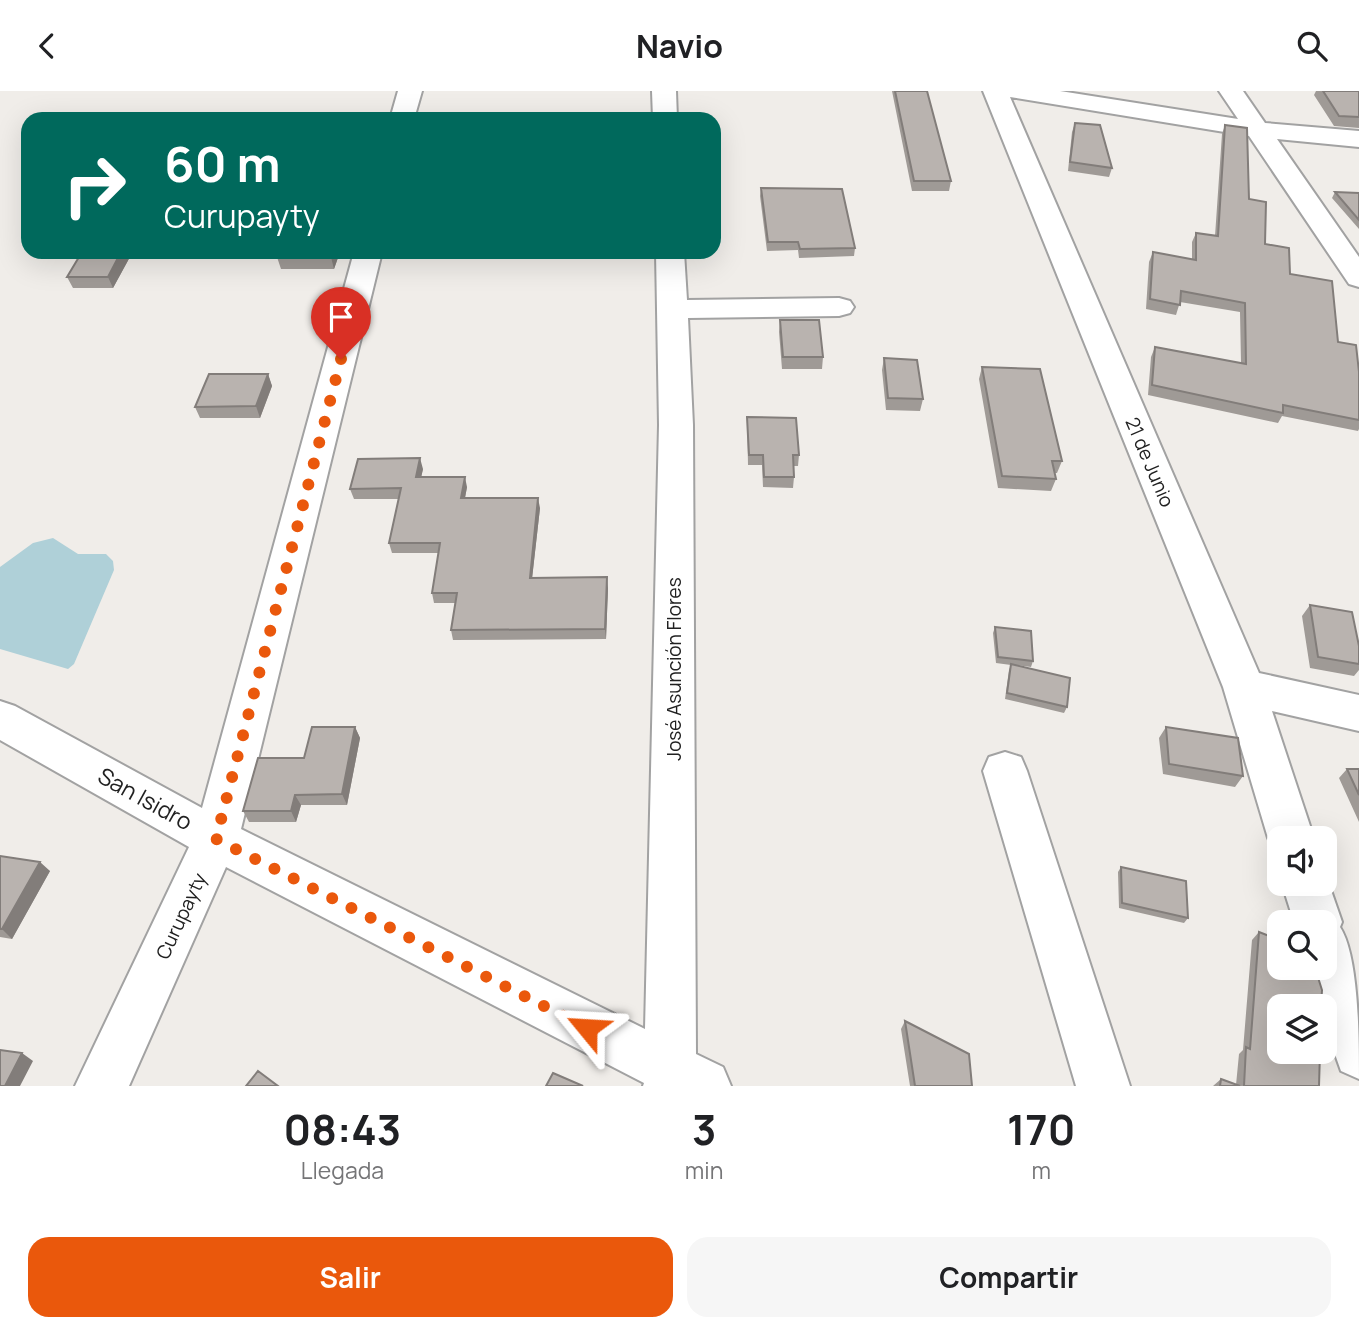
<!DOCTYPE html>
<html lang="es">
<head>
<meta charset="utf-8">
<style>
  :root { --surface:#fff; --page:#f6f6f6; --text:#202124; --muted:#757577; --accent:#ea580c }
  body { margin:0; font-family:Manrope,sans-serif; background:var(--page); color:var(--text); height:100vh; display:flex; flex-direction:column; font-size:26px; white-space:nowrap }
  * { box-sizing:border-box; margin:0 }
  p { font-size:23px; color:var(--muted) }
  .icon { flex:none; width:38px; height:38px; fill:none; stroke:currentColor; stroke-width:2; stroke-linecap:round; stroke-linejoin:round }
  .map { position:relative; height:995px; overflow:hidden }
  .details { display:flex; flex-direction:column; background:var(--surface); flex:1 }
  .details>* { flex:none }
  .guide { position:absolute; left:21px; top:21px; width:700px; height:147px; border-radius:21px; box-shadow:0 7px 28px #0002; background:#00695c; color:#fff; overflow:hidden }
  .buttons { position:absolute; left:1267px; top:735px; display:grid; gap:14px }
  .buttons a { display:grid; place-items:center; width:70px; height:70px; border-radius:14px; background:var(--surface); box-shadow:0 7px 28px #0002; font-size:35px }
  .pin { position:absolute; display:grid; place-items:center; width:60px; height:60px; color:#fff; margin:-72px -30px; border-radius:50% 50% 50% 0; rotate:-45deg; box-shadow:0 0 7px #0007 }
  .pin .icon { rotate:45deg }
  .me { position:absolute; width:77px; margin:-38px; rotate:297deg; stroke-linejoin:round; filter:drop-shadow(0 0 5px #0008) }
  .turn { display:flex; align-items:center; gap:24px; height:147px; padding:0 28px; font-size:32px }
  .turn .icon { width:91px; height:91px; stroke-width:2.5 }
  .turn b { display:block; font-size:49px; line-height:60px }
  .eta { display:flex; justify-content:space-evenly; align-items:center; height:119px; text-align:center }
  .eta b { font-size:42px; font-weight:700; line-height:49px }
  .cta { display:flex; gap:14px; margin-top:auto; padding:14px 28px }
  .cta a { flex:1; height:80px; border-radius:21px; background:var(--accent); color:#fff; font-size:28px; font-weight:700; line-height:80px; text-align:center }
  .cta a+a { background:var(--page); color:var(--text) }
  header { display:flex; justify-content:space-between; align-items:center; height:91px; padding:0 28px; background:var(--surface); font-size:32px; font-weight:700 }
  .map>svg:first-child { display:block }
  .water { fill:#afd0d8 }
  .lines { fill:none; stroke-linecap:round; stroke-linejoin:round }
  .minor-casing { stroke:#a2a2a2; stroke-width:4 }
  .minor { fill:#fff; fill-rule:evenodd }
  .wall { fill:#9f9a96 }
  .shaded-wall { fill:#827d7a }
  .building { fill:#b9b3af; stroke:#827d7a; stroke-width:2 }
  .route { stroke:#ea580c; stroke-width:12; stroke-dasharray:0 21.6 }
  .labels { text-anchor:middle; stroke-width:6; stroke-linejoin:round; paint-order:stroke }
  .street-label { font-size:19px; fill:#212121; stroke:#fff }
  .near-street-label { font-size:23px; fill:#212121; stroke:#fff }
</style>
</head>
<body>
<header><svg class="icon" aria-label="back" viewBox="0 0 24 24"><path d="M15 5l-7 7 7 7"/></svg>Navio<svg class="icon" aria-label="search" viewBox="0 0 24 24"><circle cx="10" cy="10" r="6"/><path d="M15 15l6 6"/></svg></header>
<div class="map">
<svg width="1359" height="995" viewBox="0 0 1359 995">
  <rect width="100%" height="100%" fill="#f0ede9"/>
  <!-- water -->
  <path class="water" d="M 53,447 L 78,463 L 106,463 L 113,470 L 114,479 L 74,573 L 68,578 L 0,558 L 0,476 L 33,452 Z"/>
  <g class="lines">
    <!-- minor casing -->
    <g class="minor-casing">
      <path id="minor" d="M 398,0 L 422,0 L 414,28 L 390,28 Z
        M 652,0 L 676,0 L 677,28 L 653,28 Z
        M 983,0 L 1060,0 L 1238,28 L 1219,0 L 1243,0 L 1265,32 L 1359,40 L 1359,56 L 1277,48 L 1359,166 L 1359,196 L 1349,193 L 1249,45 L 1010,6 L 1259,582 L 1359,604 L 1359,640 L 1272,620 L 1314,747 L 1279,747 L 1279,763 L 1275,762 L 1268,747 L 1223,596 Z
        M 354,161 L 382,161 L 241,738 L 645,938 L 659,334 L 656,161 L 684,161 L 687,209 L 839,207 L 850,210 L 854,216 L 850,222 L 839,225 L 688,227 L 693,334 L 696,963 L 723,976 L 731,995 L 643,995 L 644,992 L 226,776 L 129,995 L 75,995 L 189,756 L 0,649 L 0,610 L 15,615 L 202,717 Z
        M 1005,661 L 1021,666 L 1027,680 L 1130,995 L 1076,995 L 983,680 L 989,666 Z
        M 1325,782 L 1342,831 L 1340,836 C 1359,865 1359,949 1359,988 L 1341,980 L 1325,935 L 1325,915 L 1319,915 L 1307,877 L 1325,877 L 1325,831 L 1294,831 L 1282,793 L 1325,793 Z"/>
    </g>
    <!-- minor -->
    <use href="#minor" class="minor"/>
  </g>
  <!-- wall -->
  <path class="wall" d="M 892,0 L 927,0 L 951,90 L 949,100 L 912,100 Z
    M 1316,0 L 1359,0 L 1359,37 L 1334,35 L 1314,4 Z
    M 1075,32 L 1112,77 L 1109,86 L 1068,80 L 1072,41 Z
    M 1225,34 L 1265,153 L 1290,183 L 1359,281 L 1359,338 L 1358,340 L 1282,325 L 1278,332 L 1148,304 L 1151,266 L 1155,256 L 1241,272 L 1240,221 L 1180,211 L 1176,224 L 1146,218 L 1149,171 L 1153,161 L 1192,168 L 1192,151 L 1196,142 L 1215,145 L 1222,43 Z
    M 761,97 L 855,157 L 854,165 L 799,167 L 798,159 L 767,160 L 760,105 Z
    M 1335,101 L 1359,102 L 1359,138 L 1332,107 Z
    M 82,161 L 130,161 L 131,164 L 113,197 L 73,197 L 67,186 Z
    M 340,161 L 334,178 L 281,178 L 277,166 Z
    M 780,229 L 823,266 L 822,278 L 782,278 L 779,241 Z
    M 884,267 L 923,308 L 920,320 L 886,319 L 882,279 Z
    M 982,276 L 1062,370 L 1057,382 L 1054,382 L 1056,388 L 1051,400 L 998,397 L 979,288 Z
    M 268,283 L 272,295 L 260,327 L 200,327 L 195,316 Z
    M 747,326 L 799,364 L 798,375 L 793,375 L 794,386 L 793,397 L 763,396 L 762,374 L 748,374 Z
    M 423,378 L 421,386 L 467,396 L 465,407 L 540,417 L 532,487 L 608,497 L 606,548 L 453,549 L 451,539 L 455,512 L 434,512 L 432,502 L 439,462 L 392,462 L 389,452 L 399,408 L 354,408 L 350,398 Z
    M 1310,514 L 1359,555 L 1359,579 L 1354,585 L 1310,577 L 1302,525 Z
    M 995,536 L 1033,570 L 1031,576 L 1016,574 L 1067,616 L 1064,622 L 1005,608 L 1009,579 L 1011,574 L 996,572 L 993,542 Z
    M 355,636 L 360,647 L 347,714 L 301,714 L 296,731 L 249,731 L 243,720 L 304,667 Z
    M 1166,636 L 1243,685 L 1235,696 L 1163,683 L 1159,647 Z
    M 1347,678 L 1359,678 L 1359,731 L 1339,687 Z
    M 0,765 L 50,780 L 12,848 L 0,846 Z
    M 1121,776 L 1188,827 L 1184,832 L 1119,817 L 1118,781 Z
    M 1259,841 L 1319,995 L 1213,995 L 1221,988 L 1236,994 L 1239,963 L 1243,959 L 1252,849 Z
    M 905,930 L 972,995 L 910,995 L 901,938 Z"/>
  <!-- shaded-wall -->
  <path class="shaded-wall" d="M 121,161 L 130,161 L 131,164 L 113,197 L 108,186 Z
    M 333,161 L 340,161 L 334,178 L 331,166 Z
    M 268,283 L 272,295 L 260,327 L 256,315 Z
    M 420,367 L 423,378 L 419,396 L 416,386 Z
    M 465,386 L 467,396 L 463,417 L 461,407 Z
    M 538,407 L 540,417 L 531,497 L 530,487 Z
    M 607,486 L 608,497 L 606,548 L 605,538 Z
    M 355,636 L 360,647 L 347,714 L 342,703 Z
    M 295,704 L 301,714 L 296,731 L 291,720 Z
    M 40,771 L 50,780 L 12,848 L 2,838 Z
    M 22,962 L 33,970 L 20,995 L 5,995 Z"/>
  <!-- building -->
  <path class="building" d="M 895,0 L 927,0 L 951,90 L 914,90 Z
    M 1323,0 L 1359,0 L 1359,26 L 1339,25 Z
    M 1075,32 L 1100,34 L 1112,77 L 1070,71 Z
    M 1225,34 L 1247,37 L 1249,108 L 1266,111 L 1265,153 L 1289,157 L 1290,183 L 1332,190 L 1338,251 L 1356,254 L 1359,281 L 1359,329 L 1283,314 L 1283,322 L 1152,294 L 1155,256 L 1246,273 L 1245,212 L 1181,200 L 1180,214 L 1150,208 L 1153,161 L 1196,169 L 1196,142 L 1218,145 Z
    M 761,97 L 842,98 L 855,157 L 800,158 L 798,151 L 768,151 Z
    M 1335,101 L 1359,102 L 1359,129 Z
    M 82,161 L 121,161 L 108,186 L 67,186 Z
    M 279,161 L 333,161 L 331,166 L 277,166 Z
    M 780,229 L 819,229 L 823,266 L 783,266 Z
    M 884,267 L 917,269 L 923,308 L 888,307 Z
    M 982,276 L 1040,278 L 1062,370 L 1052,370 L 1056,388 L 1002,385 Z
    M 209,283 L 268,283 L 256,315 L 195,316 Z
    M 747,326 L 796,327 L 799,364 L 793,364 L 794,386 L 764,386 L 763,364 L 749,364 Z
    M 420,367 L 416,386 L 465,386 L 461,407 L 538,407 L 530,487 L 607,486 L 605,538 L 451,539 L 457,502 L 432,502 L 440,452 L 389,452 L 401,397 L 350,398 L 358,368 Z
    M 1310,514 L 1352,521 L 1359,555 L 1359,573 L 1318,566 Z
    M 995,536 L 1031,540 L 1033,570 L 998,566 Z
    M 1011,573 L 1070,587 L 1067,616 L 1007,602 Z
    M 312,636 L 355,636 L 342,703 L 295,704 L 291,720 L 243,720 L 258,667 L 304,667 Z
    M 1166,636 L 1238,647 L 1243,685 L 1169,673 Z
    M 1347,678 L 1359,678 L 1359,704 Z
    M 0,765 L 40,771 L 2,838 L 0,838 Z
    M 1121,776 L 1186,790 L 1188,827 L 1122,812 Z
    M 1259,841 L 1279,849 L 1279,877 L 1315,877 L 1322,899 L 1321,915 L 1279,915 L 1279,961 L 1320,961 L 1319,995 L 1244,995 L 1246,956 L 1250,958 Z
    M 905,930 L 969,963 L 972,995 L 915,995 Z
    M 0,959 L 22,962 L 5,995 L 0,995 Z
    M 258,980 L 278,995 L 246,995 Z
    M 553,982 L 583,995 L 546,995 Z
    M 1221,988 L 1240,995 L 1220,995 Z"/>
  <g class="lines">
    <!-- route -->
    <path class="route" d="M 341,268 L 216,748 L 587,937"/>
  </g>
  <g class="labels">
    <!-- street labels -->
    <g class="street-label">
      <text transform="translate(1150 371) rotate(67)" y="7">21 de Junio</text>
      <text transform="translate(674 578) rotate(-90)" y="7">José Asunción Flores</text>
      <text transform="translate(181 825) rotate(-65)" y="7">Curupayty</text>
    </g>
    <!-- near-street labels -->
    <g class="near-street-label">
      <text transform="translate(145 708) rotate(29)" y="8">San Isidro</text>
    </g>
  </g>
</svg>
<div class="buttons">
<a><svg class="icon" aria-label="sound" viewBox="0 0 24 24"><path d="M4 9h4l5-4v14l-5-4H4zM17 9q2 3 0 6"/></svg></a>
<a><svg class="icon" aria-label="search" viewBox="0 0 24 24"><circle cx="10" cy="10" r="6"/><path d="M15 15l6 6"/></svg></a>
<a><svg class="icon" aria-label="layers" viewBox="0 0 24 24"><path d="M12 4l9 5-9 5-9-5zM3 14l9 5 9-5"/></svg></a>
</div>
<div class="pin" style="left:341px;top:268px;background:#d93025"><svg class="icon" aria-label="arrive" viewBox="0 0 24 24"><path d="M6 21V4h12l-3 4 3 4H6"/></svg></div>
<svg class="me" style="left:587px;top:937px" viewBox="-20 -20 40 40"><path d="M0-17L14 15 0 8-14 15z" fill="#ea580c" stroke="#fff" stroke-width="4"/></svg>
<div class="guide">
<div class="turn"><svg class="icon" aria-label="right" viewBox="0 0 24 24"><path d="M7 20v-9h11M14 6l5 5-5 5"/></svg><div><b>60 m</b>Curupayty</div></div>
</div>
</div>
<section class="details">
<div class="eta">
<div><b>08:43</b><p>Llegada</p></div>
<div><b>3</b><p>min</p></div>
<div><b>170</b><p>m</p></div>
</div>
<div class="cta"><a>Salir</a><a>Compartir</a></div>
</section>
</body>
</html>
